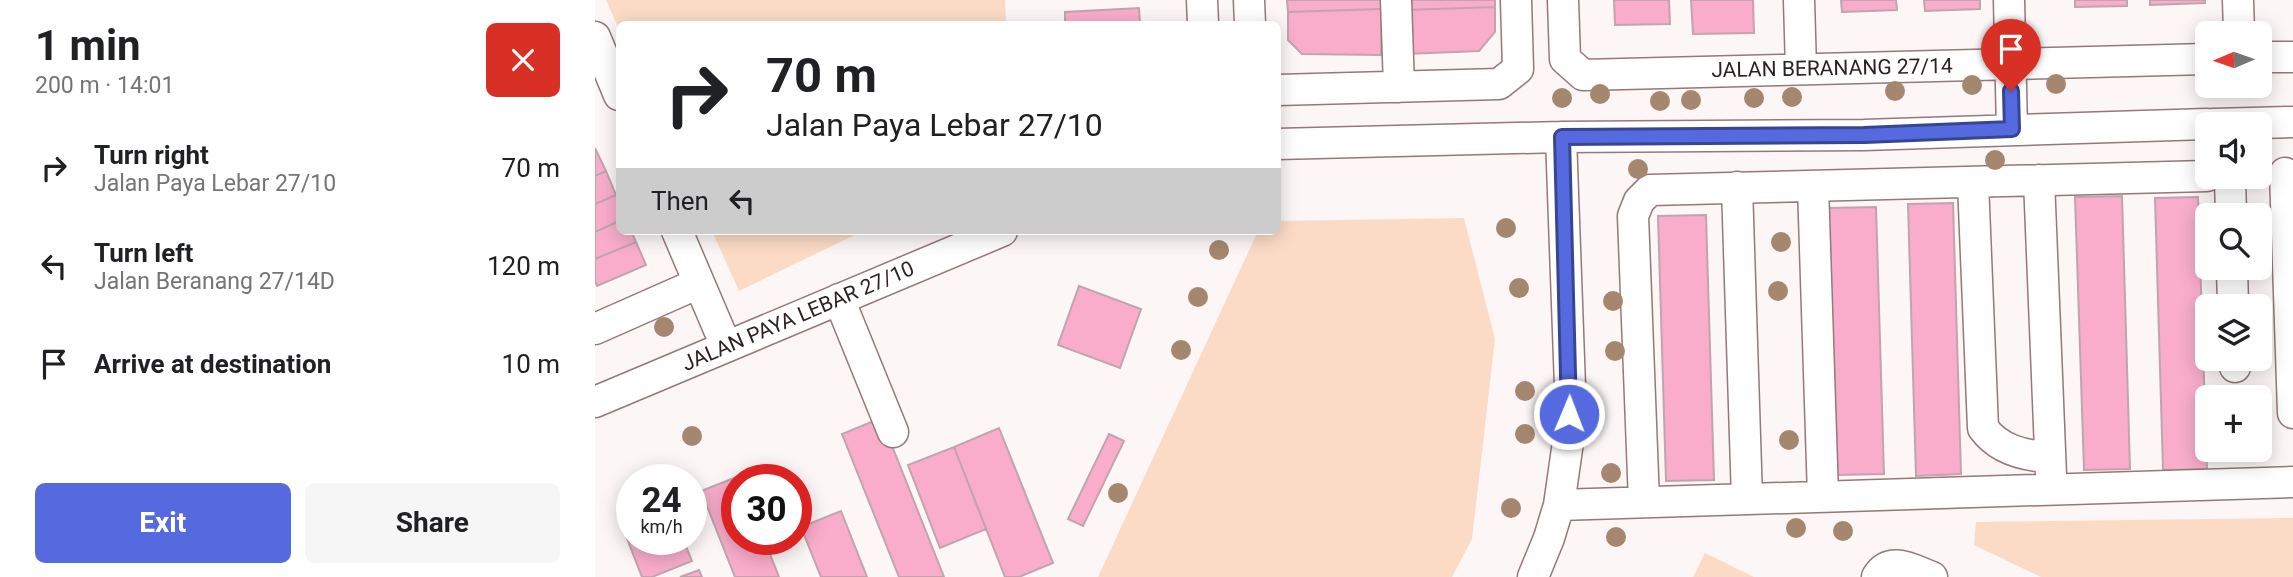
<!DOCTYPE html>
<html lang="en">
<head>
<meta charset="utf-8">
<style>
  :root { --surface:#fff; --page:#f6f6f6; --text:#202124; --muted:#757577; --accent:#566ae0 }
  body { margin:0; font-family:Roboto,sans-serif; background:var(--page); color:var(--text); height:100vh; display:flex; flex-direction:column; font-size:26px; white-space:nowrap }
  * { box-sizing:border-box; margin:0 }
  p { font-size:23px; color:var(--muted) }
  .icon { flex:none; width:38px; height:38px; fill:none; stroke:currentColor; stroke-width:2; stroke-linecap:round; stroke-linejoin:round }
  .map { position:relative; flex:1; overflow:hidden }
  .details { display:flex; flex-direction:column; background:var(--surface); width:595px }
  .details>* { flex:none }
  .guide { position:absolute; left:21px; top:21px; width:665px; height:214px; border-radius:10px; box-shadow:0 4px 18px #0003; background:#fff; color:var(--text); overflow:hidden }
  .needle { width:46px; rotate:268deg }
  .fabs { position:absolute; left:1600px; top:21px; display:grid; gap:14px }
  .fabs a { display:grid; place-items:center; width:77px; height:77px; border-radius:10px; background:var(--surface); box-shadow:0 4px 18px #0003; font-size:35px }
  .speed { position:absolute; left:21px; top:464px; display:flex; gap:14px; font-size:35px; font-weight:700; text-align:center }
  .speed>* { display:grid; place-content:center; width:91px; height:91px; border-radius:50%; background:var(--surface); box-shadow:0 4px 18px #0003; line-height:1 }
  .speed small { font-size:18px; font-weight:400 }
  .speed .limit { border:10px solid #d22; background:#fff; color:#111 }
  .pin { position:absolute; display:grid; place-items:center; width:60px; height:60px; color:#fff; margin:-72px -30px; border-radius:50% 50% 50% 0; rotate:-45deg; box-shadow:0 0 7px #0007 }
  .pin .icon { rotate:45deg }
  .me { position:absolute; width:77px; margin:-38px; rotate:1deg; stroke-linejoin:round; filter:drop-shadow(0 0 5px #0008) }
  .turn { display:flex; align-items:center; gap:24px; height:147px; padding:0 35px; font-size:32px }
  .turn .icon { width:91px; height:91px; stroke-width:2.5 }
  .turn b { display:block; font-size:49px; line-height:60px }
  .then { display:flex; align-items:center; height:66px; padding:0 35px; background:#0003; gap:14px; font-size:26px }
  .round { display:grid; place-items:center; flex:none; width:74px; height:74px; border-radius:10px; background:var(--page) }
  .summary { display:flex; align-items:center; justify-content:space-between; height:119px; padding:0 35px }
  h1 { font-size:42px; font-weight:700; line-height:52px }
  .cta { display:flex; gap:14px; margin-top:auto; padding:14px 35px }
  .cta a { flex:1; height:80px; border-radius:10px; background:var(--accent); color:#fff; font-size:28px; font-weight:700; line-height:80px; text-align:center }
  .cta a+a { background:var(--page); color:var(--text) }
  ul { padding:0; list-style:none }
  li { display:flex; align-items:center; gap:21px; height:98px; padding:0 35px }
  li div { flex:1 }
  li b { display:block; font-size:26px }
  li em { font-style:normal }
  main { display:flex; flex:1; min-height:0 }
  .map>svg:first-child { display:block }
  .green { fill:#fbdbc6 }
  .building { fill:#f9adcb; stroke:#c1a4ae; stroke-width:2 }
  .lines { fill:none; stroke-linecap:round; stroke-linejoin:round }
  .minor-casing { stroke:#957879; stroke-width:33 }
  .minor { stroke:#fff; stroke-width:30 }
  .tree { fill:#a5876f }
  .route-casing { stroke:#384592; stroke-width:18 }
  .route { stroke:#566ae0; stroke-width:12 }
  .labels { text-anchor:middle; stroke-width:5; stroke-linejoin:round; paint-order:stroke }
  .street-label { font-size:21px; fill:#2d2122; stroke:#fff }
</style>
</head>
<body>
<main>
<section class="details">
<div class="summary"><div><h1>1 min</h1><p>200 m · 14:01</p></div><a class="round" style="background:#d93025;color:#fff"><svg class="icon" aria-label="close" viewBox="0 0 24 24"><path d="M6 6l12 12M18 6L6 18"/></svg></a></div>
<ul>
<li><svg class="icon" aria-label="right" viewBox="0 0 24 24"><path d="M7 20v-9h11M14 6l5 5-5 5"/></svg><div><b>Turn right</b><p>Jalan Paya Lebar 27/10</p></div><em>70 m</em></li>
<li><svg class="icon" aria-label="left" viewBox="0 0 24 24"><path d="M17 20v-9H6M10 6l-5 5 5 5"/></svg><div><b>Turn left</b><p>Jalan Beranang 27/14D</p></div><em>120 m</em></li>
<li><svg class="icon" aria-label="arrive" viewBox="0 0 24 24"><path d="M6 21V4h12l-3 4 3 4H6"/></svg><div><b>Arrive at destination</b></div><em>10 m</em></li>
</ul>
<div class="cta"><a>Exit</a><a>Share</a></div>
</section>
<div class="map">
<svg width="1698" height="577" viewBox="0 0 1698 577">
  <rect width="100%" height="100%" fill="#fcf6f6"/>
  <!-- green -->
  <path class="green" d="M 11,0 L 410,0 L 411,24 L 24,24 L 24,29 Z
    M 869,218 L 900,339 L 877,539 L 857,577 L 503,577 L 663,231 L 682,231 L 683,221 Z
    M 117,231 L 268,231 L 144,291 Z
    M 1698,518 L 1698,577 L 1446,577 L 1379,545 L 1381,522 Z
    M 1110,553 L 1159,577 L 1098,577 Z"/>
  <!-- building -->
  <path class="building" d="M 692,0 L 786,0 L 787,9 L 693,12 Z
    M 809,0 L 900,0 L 900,7 L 810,10 Z
    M 1019,0 L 1074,0 L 1075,24 L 1020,25 Z
    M 1096,0 L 1158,0 L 1159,33 L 1098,34 Z
    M 1246,0 L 1301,0 L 1302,10 L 1247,12 Z
    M 1329,0 L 1385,0 L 1385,9 L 1330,11 Z
    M 1480,0 L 1532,0 L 1532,6 L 1480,7 Z
    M 1555,0 L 1610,0 L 1610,3 L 1555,5 Z
    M 900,7 L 900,32 L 884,51 L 811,54 L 810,10 Z
    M 544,8 L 545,24 L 470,24 L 470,12 Z
    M 787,9 L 786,55 L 707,54 L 693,40 L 693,12 Z
    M 0,148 L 11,171 L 0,176 Z
    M 11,171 L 21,195 L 0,204 L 0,176 Z
    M 21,195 L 24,203 L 24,221 L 0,232 L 0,204 Z
    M 1527,196 L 1535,469 L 1489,470 L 1480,197 Z
    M 1603,197 L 1612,469 L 1568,470 L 1560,198 Z
    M 1358,203 L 1366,474 L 1321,476 L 1313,204 Z
    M 1281,207 L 1289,474 L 1241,475 L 1233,208 Z
    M 1111,215 L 1119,480 L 1071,481 L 1063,216 Z
    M 24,221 L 24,231 L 36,231 L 41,242 L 0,259 L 0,232 Z
    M 41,242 L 51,265 L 2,286 L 0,281 L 0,259 Z
    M 484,286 L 546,309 L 525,368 L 463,345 Z
    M 286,418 L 349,577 L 304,577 L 247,434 Z
    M 404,428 L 458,563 L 424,577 L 410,577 L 359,447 Z
    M 514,434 L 529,441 L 488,526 L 473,519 Z
    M 359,447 L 391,529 L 345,548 L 313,465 Z
    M 144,476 L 146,480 L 142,480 L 142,539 L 169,539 L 184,577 L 140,577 L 106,491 Z
    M 37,507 L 37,539 L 88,539 L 97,561 L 57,577 L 47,577 L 22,513 Z
    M 246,511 L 272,577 L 226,577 L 206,527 Z
    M 104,570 L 107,577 L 85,577 Z"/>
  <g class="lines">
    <!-- minor casing -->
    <g class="minor-casing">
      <path id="minor" d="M 607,0 L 608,24
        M 654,0 L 655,24
        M 801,0 L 804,87
        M 968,0 L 970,59 L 988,75 L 1612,59
        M 1204,0 L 1206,69
        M 1414,0 L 1417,129
        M 1643,0 L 1644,33
        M 0,37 L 24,95
        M 1664,57 L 1698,57
        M 682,90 L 904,84 L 923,69 L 921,0
        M 1618,124 L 1698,122
        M 682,144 L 966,137 L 1269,135 L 1612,124
        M 1690,173 L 1698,413
        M 1635,177 L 1636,215
        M 1444,180 L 1456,475
        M 1378,182 L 1388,428 C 1404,450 1429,456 1455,457
        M 1218,186 L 1228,496
        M 1142,187 L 1152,499
        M 82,231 L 131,346
        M 1637,268 L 1638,306
        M 244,299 L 298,432
        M 0,329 L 104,283
        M 1640,359 L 1640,367
        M 0,402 L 407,231
        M 1049,502 L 1038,216 L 1044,201 L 1055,190 L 1612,176
        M 964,505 L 1698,482
        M 938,577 L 954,538 L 964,505 L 973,442 L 975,387 L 966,137
        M 1282,577 C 1295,555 1318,570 1337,577"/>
    </g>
    <!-- minor -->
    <use href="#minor" class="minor"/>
  </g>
  <!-- trees -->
  <g class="tree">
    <circle cx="1461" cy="84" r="10"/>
    <circle cx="1377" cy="85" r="10"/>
    <circle cx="1300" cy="91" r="10"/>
    <circle cx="1005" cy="94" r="10"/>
    <circle cx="1197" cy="97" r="10"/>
    <circle cx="967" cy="98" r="10"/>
    <circle cx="1159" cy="98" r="10"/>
    <circle cx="1096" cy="100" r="10"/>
    <circle cx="1065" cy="101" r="10"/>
    <circle cx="1400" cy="160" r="10"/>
    <circle cx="1043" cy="169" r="10"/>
    <circle cx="911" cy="228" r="10"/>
    <circle cx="1186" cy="242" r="10"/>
    <circle cx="624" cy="250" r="10"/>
    <circle cx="924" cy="288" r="10"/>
    <circle cx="1183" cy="291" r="10"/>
    <circle cx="603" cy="297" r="10"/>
    <circle cx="1018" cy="301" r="10"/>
    <circle cx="69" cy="327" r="10"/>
    <circle cx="586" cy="350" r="10"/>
    <circle cx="1020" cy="351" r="10"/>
    <circle cx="930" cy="391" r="10"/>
    <circle cx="930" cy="434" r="10"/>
    <circle cx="97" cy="436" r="10"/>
    <circle cx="1194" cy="440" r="10"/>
    <circle cx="1016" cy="473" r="10"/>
    <circle cx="523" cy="493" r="10"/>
    <circle cx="916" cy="508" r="10"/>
    <circle cx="1201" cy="528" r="10"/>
    <circle cx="1248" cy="531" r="10"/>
    <circle cx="1021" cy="537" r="10"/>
  </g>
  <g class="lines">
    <!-- route casing -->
    <g class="route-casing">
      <path id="route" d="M 974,414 L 967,137 L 1269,135 L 1417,129 L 1416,91"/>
    </g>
    <!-- route -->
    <use href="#route" class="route"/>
  </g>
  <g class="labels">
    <!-- street labels -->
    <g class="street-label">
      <text transform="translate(1237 68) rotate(-1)" y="7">JALAN BERANANG 27/14</text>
      <text transform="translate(203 316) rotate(-23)" y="7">JALAN PAYA LEBAR 27/10</text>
    </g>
  </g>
</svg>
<div class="fabs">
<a><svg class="needle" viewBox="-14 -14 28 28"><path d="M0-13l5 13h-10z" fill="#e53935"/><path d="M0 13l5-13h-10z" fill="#757577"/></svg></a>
<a><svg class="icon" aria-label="sound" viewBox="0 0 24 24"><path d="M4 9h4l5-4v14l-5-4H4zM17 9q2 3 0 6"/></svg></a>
<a><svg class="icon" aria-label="search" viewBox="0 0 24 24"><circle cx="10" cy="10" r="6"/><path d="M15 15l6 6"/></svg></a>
<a><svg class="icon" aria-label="layers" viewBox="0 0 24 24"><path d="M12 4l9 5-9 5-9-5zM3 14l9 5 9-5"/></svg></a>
<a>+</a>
</div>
<div class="speed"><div>24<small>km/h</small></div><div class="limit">30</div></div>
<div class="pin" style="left:1416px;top:91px;background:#d93025"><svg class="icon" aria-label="arrive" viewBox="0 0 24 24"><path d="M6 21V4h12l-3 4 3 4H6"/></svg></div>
<svg class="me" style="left:974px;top:414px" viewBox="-20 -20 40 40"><circle r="17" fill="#566ae0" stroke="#fff" stroke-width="3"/><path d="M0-11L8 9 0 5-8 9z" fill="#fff"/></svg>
<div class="guide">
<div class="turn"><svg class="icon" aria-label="right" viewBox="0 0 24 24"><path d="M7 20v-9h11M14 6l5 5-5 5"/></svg><div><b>70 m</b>Jalan Paya Lebar 27/10</div></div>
<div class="then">Then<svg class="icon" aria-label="left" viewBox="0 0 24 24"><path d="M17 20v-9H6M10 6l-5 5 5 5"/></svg></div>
</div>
</div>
</main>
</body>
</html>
